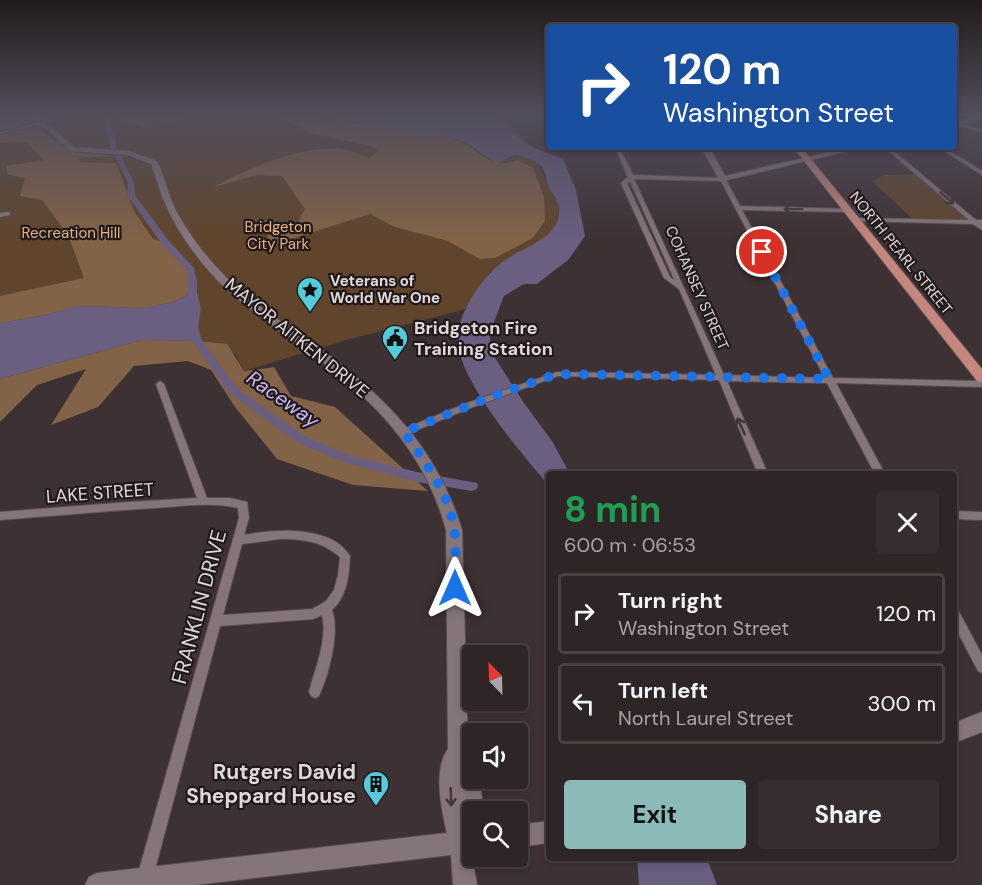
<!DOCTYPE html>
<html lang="en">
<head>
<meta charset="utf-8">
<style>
  :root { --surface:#2e2527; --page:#362d2f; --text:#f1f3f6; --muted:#a7a5a7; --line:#494244; --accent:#8bbbb9 }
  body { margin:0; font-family:"DM Sans",sans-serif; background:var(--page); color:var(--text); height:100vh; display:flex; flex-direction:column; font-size:22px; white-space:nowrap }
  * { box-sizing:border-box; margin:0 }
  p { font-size:20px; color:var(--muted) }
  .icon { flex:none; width:33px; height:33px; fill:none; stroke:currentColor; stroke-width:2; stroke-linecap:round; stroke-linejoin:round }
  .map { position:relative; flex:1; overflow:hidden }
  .side { position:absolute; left:546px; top:471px; width:411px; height:390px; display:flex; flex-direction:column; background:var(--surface); border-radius:6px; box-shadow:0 3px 9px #0003,0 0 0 2px var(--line) }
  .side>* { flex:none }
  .top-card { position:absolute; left:546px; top:24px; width:411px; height:126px; border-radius:6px; box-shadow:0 3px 9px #0003,0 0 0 2px var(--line); background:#1a4fa0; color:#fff; overflow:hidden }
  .needle { width:39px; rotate:337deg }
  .buttons { position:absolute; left:462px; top:645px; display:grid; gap:12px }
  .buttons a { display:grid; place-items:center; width:66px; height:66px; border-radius:6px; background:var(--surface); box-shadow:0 3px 9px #0003,0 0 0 2px var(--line); font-size:30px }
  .pin { position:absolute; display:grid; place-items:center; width:51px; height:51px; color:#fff; margin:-26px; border:3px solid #fff; border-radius:50%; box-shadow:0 2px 6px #0007 }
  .me { position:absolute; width:66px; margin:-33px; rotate:0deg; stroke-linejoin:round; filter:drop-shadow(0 0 4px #0008) }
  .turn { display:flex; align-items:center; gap:21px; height:126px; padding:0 18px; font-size:27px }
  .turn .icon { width:78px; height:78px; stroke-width:2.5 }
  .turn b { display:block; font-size:42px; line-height:51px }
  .round { display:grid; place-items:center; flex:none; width:63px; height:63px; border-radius:6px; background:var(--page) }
  .overview { display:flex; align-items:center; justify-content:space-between; height:102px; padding:0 18px }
  h1 { font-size:36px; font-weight:700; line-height:45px; color:#1e9e55 }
  .action { display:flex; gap:12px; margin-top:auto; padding:12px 18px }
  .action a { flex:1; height:69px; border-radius:6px; background:var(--accent); color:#111; font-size:24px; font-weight:700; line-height:69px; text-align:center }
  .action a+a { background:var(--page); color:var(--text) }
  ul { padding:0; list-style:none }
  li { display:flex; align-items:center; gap:18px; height:81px; margin:0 12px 9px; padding:0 6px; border:3px solid var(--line); border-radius:6px }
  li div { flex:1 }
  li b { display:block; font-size:22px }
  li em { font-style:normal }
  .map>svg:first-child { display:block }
  .green { fill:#60452c }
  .forest { fill:#826347 }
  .water { fill:#6a5e81 }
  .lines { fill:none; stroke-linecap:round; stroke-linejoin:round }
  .canal { fill:#6a5e81; fill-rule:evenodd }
  .street-casing { stroke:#594d51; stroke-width:2 }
  .secondary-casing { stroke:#594d51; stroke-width:2 }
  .primary-casing { stroke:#594d51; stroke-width:2 }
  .street { fill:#857579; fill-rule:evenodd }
  .secondary { fill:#857579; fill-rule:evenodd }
  .primary { fill:#c5867d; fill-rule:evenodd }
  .oneway { stroke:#3f3538 }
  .route { stroke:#1a73e8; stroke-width:10; stroke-dasharray:0 18 }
  .labels { text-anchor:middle; stroke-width:4.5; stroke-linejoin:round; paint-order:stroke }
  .far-park-label { font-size:15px; fill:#e7b283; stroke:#211a1c }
  .far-street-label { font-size:15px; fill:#e0d7d9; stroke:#211a1c }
  .far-poi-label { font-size:15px; font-weight:bold; fill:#e0d7d9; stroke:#211a1c; text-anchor:start }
  .poi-label { font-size:18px; font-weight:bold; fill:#e0d7d9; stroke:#211a1c; text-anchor:start }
  .street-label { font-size:18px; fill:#e0d7d9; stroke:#211a1c }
  .water-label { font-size:20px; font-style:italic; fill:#ceb9f6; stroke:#211a1c }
  .near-street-label { font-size:21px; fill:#e0d7d9; stroke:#211a1c }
  .near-poi-label { font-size:21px; font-weight:bold; fill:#e0d7d9; stroke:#211a1c; text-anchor:end }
</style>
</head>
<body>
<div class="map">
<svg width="982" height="885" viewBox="0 0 982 885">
  <rect width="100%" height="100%" fill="#3e3134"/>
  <!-- green -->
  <path class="green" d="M 0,115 L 498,115 C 520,132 538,156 546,182 C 549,190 558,198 559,206 C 563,245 508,252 489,274 C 480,284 474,298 466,309 L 350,339 L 244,371 L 235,354 L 44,368 L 0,379 Z
    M 919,174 L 974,222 L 915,221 L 872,181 L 884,175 Z"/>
  <!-- forest -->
  <path class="forest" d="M 0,115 L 29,115 L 44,132 L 71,152 L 117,156 L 79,158 L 80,162 L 116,163 L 134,211 L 153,239 L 165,242 L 190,268 L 193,281 L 192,293 L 173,302 L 145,308 L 79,306 L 46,315 L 0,323 L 0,296 L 84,278 L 68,235 L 42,200 L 20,196 L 25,178 L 8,175 L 6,166 L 44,160 L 27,142 L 0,143 Z
    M 126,115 L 198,115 L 145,128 L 122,121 Z
    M 277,115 L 311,115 L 317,119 C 365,126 418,125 463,143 C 483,152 490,171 517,160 L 533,168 L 544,197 L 545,221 L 533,238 L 495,258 L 480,259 L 448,241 L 395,227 L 370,214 L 275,244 L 266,236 L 296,225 L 305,209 L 282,176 L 256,175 L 214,187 C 248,168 308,142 347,150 C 354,152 362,156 369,158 L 378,150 L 371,146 L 310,133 Z
    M 142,340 L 197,341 L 227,344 L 244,371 L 274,367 L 291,396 L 335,407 L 428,491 L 353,485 L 277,459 L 235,407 L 211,370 L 188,361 L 134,366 L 98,407 L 51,425 L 86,369 L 37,385 L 0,422 L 0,379 Z"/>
  <!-- water -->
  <path class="water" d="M 320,115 L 494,115 C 506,124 515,135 527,144 C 535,150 553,154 563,159 L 576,190 L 585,236 L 569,259 L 537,284 L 524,284 L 504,296 L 491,330 L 490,339 L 495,358 L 524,403 L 552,441 L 570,474 L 549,474 L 549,486 C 524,456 450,372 458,332 C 462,308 482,278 501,263 C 520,247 563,240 559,206 C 558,200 551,192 548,186 C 546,181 546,174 543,169 C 538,159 525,158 515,155 L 496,164 L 469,144 L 451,138 Z
    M 192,293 C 197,310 193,324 197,341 L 142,340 L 0,379 L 0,323 L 46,315 L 78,306 L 145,308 L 173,302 Z
    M 637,858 L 707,858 L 717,885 L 639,885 Z"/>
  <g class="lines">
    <!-- canal -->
    <path class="canal" d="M 105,115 L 111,115 L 113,120 L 110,126 L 115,136 L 116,146 L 134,183 L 135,195 L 168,240 L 194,268 L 197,281 L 197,293 L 201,308 L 198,327 L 202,341 L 238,389 L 304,436 L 348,455 L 417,472 L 477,483 L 478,486 L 477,489 L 472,491 L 417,482 L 341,461 L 296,442 L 230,393 L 192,341 L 188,327 L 191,308 L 187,293 L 189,281 L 186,269 L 162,244 L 127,195 L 128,183 L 110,146 L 109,136 L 104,126 L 107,120 Z"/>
    <!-- street casing -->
    <g class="street-casing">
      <path id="street" d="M 41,122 L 43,124 L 0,134 L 0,132 Z
        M 957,122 L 982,130 L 982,132 L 955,124 Z
        M 615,147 L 619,147 L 633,175 L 725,178 L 740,206 L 850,209 L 851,210 L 848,212 L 742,210 L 833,378 L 982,381 L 982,387 L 836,383 L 885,474 L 875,474 L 827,383 L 727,381 L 768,474 L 758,474 L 719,380 L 558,376 L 473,407 L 407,434 L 401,434 L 400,432 L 401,430 L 467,403 L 557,372 L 716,375 L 679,289 L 664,278 L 621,183 L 628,177 ZM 634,179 L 721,181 L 825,378 L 724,375 ZM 630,181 L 675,281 L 670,277 L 627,183 Z
        M 884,147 L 889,147 L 976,220 L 982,220 L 982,224 L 980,224 L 982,225 L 982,230 L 973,224 L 854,221 L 853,220 L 856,218 L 969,220 Z
        M 938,147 L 943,147 L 982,171 L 982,175 Z
        M 8,212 L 10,213 L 10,215 L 0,217 L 0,213 Z
        M 160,381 L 164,384 L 207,498 L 230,498 L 247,502 L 249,518 L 244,535 C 275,529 331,525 350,556 C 349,576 347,596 332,610 C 340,632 329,674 319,696 L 315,698 L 311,696 L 309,692 C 315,668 328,640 322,615 L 313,619 L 220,626 L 153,877 L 150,882 L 145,885 L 140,882 L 137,877 L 239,518 L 238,508 C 212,502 182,506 156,508 C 104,511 52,516 0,520 L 0,512 L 129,502 L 197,498 L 156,384 ZM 280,539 C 303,539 322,541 340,557 L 338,575 L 334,590 L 326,601 L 318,606 L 312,609 L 223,615 L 242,544 Z
        M 954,511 L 982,512 L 982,520 L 954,519 Z
        M 954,609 L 958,610 L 982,655 L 982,673 L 978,671 L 954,625 Z"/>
    </g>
    <!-- secondary casing -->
    <g class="secondary-casing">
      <path id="secondary" d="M 30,115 L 37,115 L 74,147 L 129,151 L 157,161 C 164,175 167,190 173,204 C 186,231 206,257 227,278 C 253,304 284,323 314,344 C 383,394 437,447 462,530 L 468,748 L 472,754 L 472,778 L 479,778 L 484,812 L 472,812 L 472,823 L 465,819 L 469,830 L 472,830 L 472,856 L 477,885 L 453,885 L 451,855 L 195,885 L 85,885 L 89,877 L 97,873 L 447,833 C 441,809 433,769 448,749 L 446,530 C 424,448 370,396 302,347 C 274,326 244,307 219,282 C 198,260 177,232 165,203 C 159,191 156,177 151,164 L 128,155 L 70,151 Z
        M 982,115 L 982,119 L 954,126 L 954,122 Z
        M 701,147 L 709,147 L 725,176 L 852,147 L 865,147 L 723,181 L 719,179 Z
        M 982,712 L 982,732 L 954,743 L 954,723 Z
        M 549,821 L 549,843 L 518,847 L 518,825 Z"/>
    </g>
    <!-- primary casing -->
    <g class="primary-casing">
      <path id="primary" d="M 793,147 L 801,147 L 982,369 L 982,382 L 977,381 Z"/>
    </g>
    <!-- street -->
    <use href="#street" class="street"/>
    <!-- secondary -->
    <use href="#secondary" class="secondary"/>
    <!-- primary -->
    <use href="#primary" class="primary"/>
  </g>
  <!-- one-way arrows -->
  <defs><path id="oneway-shaft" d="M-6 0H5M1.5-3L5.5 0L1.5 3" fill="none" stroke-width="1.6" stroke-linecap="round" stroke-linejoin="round" transform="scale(1.5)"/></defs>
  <g class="oneway">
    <use href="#oneway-shaft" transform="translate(947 198) rotate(40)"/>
    <use href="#oneway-shaft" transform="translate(793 209) rotate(-179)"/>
    <use href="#oneway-shaft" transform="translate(741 426) rotate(-114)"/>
    <use href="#oneway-shaft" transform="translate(451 797) rotate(88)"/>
  </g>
  <!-- sky -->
  <linearGradient id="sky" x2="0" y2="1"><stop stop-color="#221b1d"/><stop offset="0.48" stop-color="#524e5c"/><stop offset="1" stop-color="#524e5c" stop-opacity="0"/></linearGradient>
  <rect width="982" height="239" fill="url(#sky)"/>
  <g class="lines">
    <!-- route -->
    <path class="route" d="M 455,588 C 455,568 457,546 454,527 C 448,491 424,461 404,432 L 488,398 L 557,374 L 829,379 L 762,252"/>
  </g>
  <!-- icons -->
  <defs>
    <g id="sight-pin" transform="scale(1.35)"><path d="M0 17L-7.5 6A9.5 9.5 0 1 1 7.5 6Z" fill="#53cbdb" stroke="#211a1c"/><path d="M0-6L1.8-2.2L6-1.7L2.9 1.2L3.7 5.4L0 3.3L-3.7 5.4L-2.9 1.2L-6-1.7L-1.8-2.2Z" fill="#111"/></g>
    <g id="civic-pin" transform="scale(1.35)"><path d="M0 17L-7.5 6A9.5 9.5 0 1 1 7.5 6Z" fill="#53cbdb" stroke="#211a1c"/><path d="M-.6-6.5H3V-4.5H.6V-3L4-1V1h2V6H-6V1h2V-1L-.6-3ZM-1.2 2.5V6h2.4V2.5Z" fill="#111"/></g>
    <g id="building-pin" transform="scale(1.35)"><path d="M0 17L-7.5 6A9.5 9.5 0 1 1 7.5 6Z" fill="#53cbdb" stroke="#211a1c"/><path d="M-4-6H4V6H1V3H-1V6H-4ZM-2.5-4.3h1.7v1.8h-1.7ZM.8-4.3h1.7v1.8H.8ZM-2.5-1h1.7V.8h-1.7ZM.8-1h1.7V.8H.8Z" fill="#111"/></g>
  </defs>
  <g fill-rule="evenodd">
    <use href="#sight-pin" x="310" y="290"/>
    <use href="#civic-pin" x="395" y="338"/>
    <use href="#building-pin" x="376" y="784"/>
  </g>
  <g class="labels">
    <!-- far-park labels -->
    <g class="far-park-label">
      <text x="278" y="232">Bridgeton<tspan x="278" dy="17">City Park</tspan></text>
      <text x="71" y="238">Recreation Hill</text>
    </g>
    <!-- far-street labels -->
    <g class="far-street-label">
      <text transform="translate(901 253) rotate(51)" y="5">NORTH PEARL STREET</text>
      <text transform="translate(697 288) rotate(66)" y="5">COHANSEY STREET</text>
    </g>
    <!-- far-poi labels -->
    <g class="far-poi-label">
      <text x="330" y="286">Veterans of<tspan x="330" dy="17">World War One</tspan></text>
    </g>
    <!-- poi labels -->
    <g class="poi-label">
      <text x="414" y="334">Bridgeton Fire<tspan x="414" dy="21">Training Station</tspan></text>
    </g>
    <!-- street labels -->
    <g class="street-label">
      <text transform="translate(297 338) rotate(39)" y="6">MAYOR AITKEN DRIVE</text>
      <text transform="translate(100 493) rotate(-4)" y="6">LAKE STREET</text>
    </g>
    <!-- water labels -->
    <g class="water-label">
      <text transform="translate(283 399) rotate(35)" y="7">Raceway</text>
    </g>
    <!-- near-street labels -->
    <g class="near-street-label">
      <text transform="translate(199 607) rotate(-75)" y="7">FRANKLIN DRIVE</text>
    </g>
    <!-- near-poi labels -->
    <g class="near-poi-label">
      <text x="356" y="779">Rutgers David<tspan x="356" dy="24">Sheppard House</tspan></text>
    </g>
  </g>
</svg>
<div class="buttons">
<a><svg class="needle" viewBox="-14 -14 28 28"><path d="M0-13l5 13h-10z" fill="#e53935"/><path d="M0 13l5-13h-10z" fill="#a7a5a7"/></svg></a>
<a><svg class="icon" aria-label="sound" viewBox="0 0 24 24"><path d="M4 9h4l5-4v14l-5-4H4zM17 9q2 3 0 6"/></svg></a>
<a><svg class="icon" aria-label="search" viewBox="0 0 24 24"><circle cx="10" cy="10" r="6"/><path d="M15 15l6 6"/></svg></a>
</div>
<div class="pin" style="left:762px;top:252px;background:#d93025"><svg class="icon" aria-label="arrive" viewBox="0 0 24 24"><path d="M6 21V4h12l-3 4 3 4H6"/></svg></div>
<svg class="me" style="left:455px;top:588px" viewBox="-20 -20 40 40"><path d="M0-17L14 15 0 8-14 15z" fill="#1a73e8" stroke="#fff" stroke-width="4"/></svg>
<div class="top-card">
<div class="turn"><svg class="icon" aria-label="right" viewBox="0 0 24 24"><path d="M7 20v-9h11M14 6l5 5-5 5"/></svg><div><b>120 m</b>Washington Street</div></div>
</div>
<section class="side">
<div class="overview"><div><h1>8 min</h1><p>600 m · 06:53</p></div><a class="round"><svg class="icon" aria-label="close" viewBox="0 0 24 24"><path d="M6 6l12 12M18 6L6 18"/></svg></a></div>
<ul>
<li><svg class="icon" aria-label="right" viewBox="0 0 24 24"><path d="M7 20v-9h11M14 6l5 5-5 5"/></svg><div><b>Turn right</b><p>Washington Street</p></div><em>120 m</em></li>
<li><svg class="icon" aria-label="left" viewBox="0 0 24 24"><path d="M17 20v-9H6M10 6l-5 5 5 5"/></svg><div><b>Turn left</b><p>North Laurel Street</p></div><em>300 m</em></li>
</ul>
<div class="action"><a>Exit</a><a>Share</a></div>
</section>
</div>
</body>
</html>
